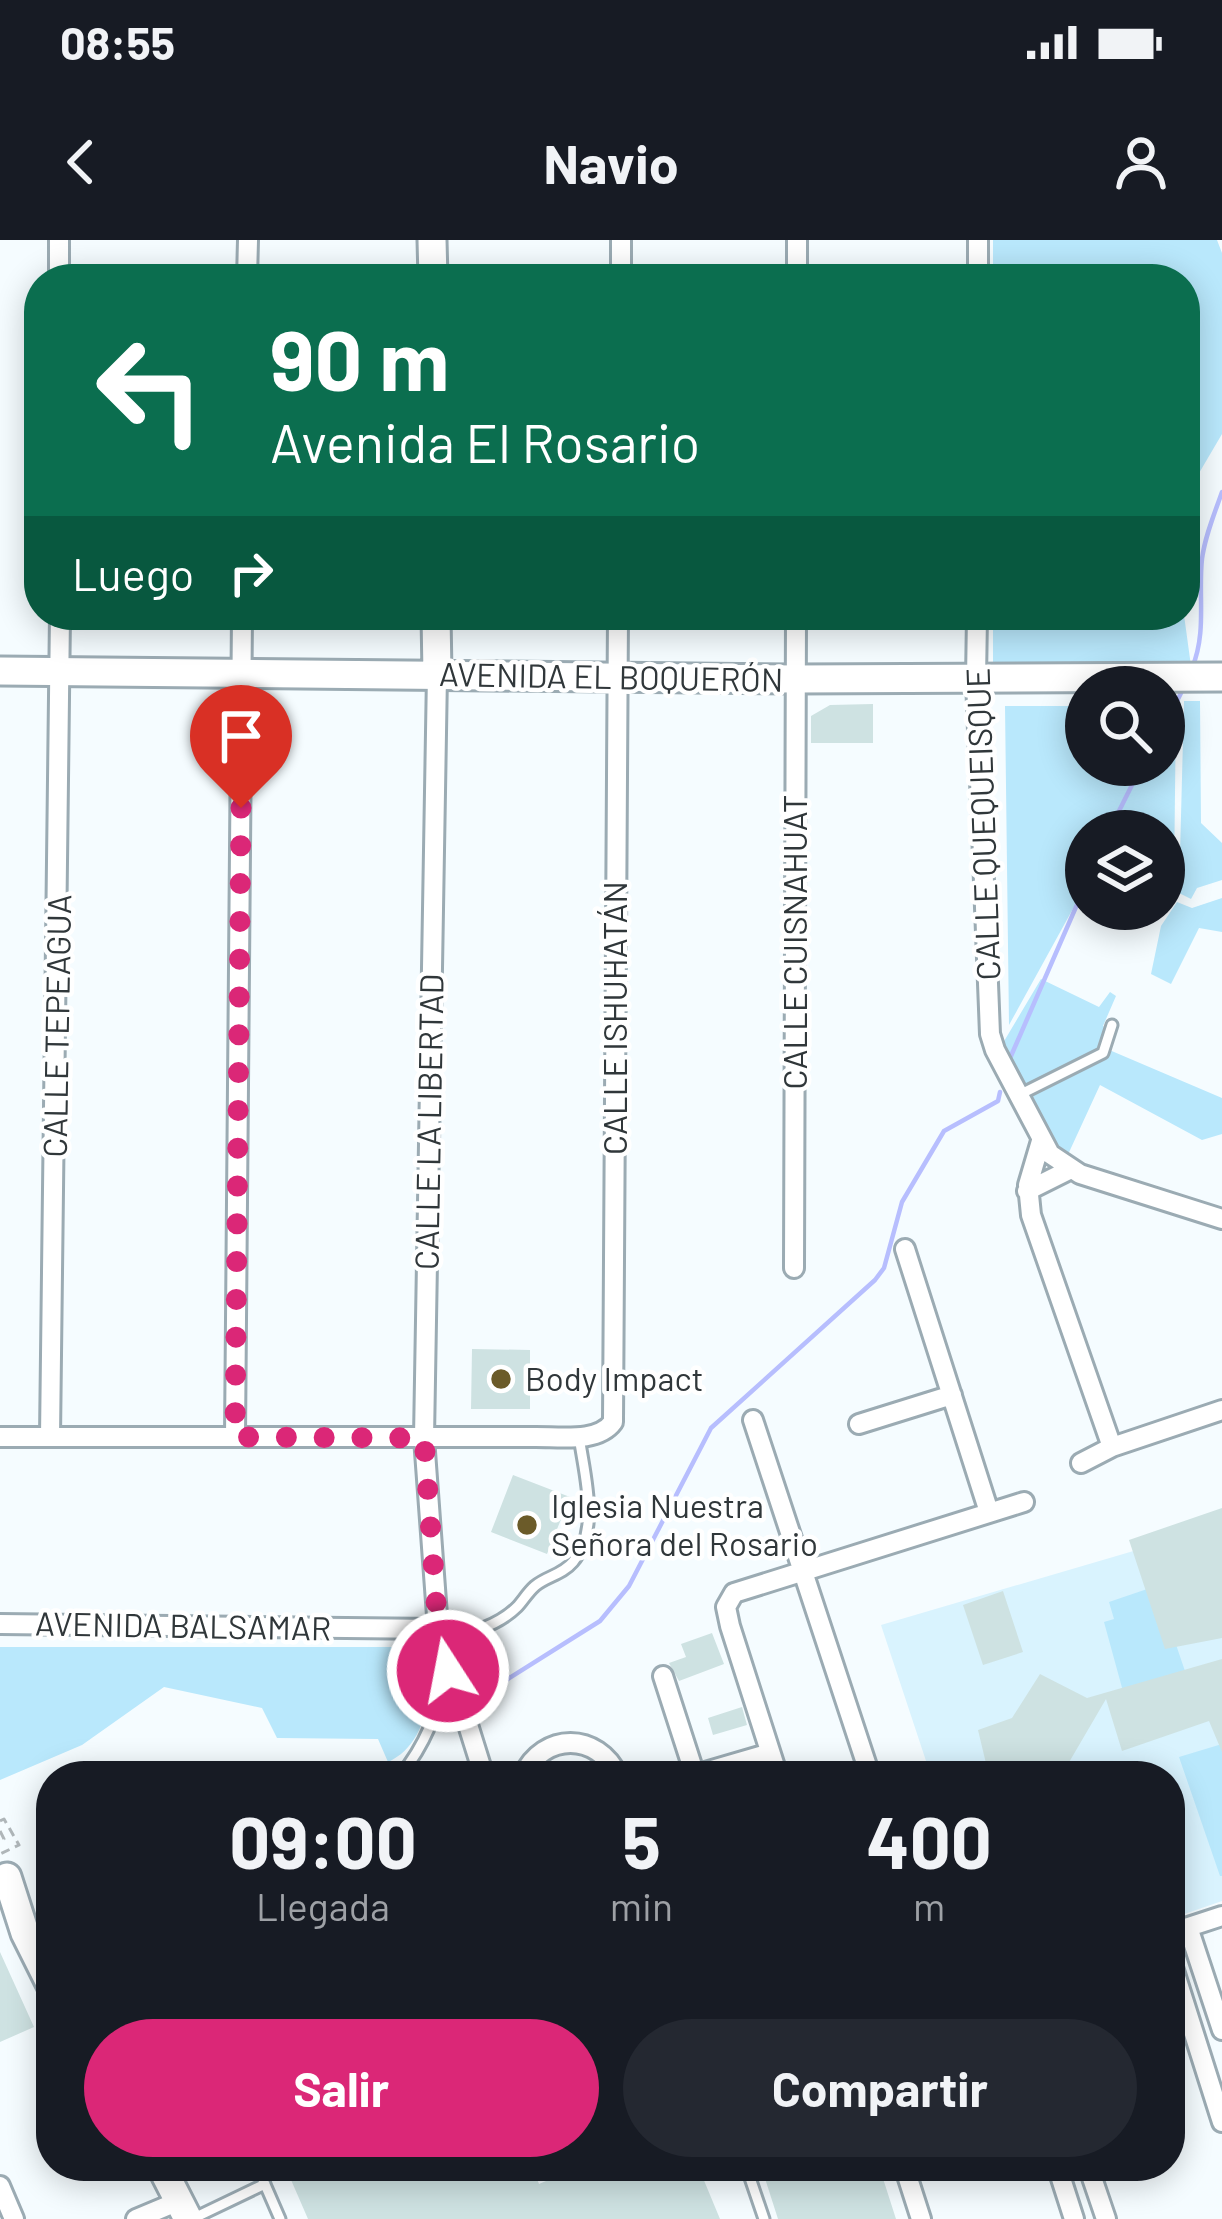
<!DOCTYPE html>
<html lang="es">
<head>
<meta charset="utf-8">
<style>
  :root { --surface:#171b24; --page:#242831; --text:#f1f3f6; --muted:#9ea1a6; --accent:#db2777 }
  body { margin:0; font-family:Barlow,sans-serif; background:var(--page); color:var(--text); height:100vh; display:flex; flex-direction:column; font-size:45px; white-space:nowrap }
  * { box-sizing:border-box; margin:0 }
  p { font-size:39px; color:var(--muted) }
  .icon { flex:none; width:66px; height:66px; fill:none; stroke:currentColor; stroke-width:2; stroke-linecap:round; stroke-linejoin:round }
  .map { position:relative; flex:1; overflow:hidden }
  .panel { position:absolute; left:36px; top:1521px; width:1149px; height:420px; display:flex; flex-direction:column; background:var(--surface); border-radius:48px; box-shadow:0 6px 30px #0003 }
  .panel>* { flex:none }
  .hud { position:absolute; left:24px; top:24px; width:1176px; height:366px; border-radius:48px; box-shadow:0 6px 30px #0003; background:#0b6e4f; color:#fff; overflow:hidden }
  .tools { position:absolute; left:1065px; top:426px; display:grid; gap:24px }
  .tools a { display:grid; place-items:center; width:120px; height:120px; border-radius:50%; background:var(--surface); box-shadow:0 6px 30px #0003; font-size:60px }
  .pin { position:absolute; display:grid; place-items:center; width:102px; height:102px; color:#fff; margin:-123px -51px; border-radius:50% 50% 50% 0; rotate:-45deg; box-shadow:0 0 12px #0007 }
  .pin .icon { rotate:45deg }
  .me { position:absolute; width:132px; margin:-66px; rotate:349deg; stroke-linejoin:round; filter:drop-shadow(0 0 9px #0008) }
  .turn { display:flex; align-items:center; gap:42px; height:252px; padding:0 48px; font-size:54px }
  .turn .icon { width:156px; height:156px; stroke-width:2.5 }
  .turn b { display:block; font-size:84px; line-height:102px }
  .then { display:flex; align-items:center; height:114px; padding:0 48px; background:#0003; gap:24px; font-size:45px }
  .eta { display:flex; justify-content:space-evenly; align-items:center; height:204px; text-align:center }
  .eta b { font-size:72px; font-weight:700; line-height:84px }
  .cta { display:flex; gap:24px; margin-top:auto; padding:24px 48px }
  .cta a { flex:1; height:138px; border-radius:72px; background:var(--accent); color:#fff; font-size:48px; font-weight:700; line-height:138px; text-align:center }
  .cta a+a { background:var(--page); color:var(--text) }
  .status { display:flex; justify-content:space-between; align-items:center; height:84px; padding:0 60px; background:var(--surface); direction:ltr }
  .status svg { height:33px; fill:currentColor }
  header { display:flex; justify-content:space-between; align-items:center; height:156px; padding:0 48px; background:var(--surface); font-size:54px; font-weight:700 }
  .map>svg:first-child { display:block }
  .built { fill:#d9f3fe }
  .green { fill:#b9e8fc }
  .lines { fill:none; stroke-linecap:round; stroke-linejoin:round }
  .stream { stroke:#b7befe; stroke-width:4.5 }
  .building { fill:#cee2e2 }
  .lane-casing { stroke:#9babb3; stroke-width:15 }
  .street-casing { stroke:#9babb3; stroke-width:24 }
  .secondary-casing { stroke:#9babb3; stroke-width:33 }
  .path { stroke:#afb6b9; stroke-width:3; stroke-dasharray:9 6; stroke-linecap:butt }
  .lane { stroke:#fff; stroke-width:9 }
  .street { stroke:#fff; stroke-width:18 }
  .secondary { stroke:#fff; stroke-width:27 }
  .route { stroke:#db2777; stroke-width:21; stroke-dasharray:0 37.8 }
  .poi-dot { fill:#6b5b29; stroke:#fff; stroke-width:4.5 }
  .labels { text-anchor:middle; stroke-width:9; stroke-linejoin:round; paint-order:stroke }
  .street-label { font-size:33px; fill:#30373a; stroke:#fff }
  .poi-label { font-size:33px; fill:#30373a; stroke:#fff; text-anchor:start }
</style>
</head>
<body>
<div class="status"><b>08:55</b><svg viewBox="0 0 49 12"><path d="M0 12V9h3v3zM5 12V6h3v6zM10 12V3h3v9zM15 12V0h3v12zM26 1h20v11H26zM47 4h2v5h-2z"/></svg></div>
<header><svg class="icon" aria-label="back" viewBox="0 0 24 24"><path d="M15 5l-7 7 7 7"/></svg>Navio<svg class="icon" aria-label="person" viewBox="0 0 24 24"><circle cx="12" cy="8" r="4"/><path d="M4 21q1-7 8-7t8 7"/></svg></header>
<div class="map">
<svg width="1222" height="1979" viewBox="0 0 1222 1979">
  <rect width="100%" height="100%" fill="#f5fcff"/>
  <!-- built -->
  <path class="built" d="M 1222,1285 L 1222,1661 L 1170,1679 L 1170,1536 L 931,1536 L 881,1385 Z"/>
  <!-- green -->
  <path class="green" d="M 993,0 L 1217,0 L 1222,13 L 1222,194 L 1185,257 L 1185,39 L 993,39 Z
    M 993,375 L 1184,375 L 1191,426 L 993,427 Z
    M 1184,461 L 1200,461 L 1201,583 L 1222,603 L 1222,640 L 1197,648 L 1191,659 L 1179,653 Z
    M 1005,466 L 1086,466 L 1086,525 L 1164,525 L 1164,466 L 1176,466 L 1174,639 L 1164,637 L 1164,591 L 1086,591 L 1086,645 L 1009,785 Z
    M 1222,658 L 1222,692 L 1199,688 L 1171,744 L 1151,734 L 1161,686 L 1177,662 L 1192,668 Z
    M 1041,739 L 1099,767 L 1110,752 L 1116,756 L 1103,786 L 1114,793 L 1107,809 L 1222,858 L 1222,894 L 1202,900 L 1100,845 L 1065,921 L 1000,808 Z
    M 1156,1346 L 1186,1434 L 1124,1455 L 1104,1382 L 1114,1379 L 1109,1362 Z
    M 0,1407 L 407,1407 C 439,1439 430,1503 388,1522 L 378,1499 L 277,1498 L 262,1468 L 164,1447 L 82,1505 L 0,1540 Z
    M 1222,1504 L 1222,1636 L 1220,1636 L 1179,1517 Z"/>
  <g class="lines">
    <!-- stream -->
    <path class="stream" d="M 1192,428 C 1207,392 1198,356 1202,319 C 1205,296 1214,275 1222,252
      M 1164,487 L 1183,449
      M 1109,591 L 1142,525
      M 1011,816 L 1086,644
      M 487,1452 L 600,1381 L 629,1346 L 711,1188 L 875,1040 L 884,1028 L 902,962 L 944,891 L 998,861 L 1000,852"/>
  </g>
  <!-- building -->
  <path class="building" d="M 873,464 L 873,503 L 811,503 L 811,476 L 830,465 Z
    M 472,1109 L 530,1110 L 530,1169 L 471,1169 Z
    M 513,1235 L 570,1257 L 547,1314 L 491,1292 Z
    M 1222,1268 L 1222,1398 L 1165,1409 L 1129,1300 Z
    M 1003,1351 L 1023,1412 L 983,1425 L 963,1365 Z
    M 712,1393 L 724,1424 L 679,1441 L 669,1423 L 686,1417 L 681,1404 Z
    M 1222,1419 L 1222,1512 L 1209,1481 L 1122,1511 L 1106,1459 L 1061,1536 L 989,1536 L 978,1490 L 1012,1478 L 1040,1434 L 1087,1458 Z
    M 742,1467 L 747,1485 L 713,1495 L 708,1478 Z
    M 0,1712 L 34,1787 L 0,1802 Z
    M 285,1926 L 532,1926 L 539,1944 L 581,1926 L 698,1926 L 720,1979 L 308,1979 Z
    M 761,1926 L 879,1926 L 896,1979 L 778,1979 Z"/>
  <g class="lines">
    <!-- lane casing -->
    <g class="lane-casing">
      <path id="lane" d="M 1019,855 L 1103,813 L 1112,785
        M 440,1399 C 466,1395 498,1386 517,1367 C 523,1361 527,1353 535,1346 C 547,1336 562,1335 573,1322 C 601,1289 584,1234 579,1196
        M 400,1536 C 426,1504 437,1472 448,1433
        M 40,1687 L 51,1682
        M 257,1926 L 280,1979
        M 746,1926 L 764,1979
        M 194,1978 L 265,1944"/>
    </g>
    <!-- street casing -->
    <g class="street-casing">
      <path id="street" d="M 59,39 L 59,0
        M 247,39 L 248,0
        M 621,39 L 621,0
        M 797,39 L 797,0
        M 978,39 L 978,0
        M 977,375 L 976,440 L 990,794 L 995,810 L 1050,914 L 1080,934 L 1222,979
        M 437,434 L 424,1198 L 438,1389 L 484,1536
        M 1041,901 L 1028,945 L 1031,975 L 1112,1207
        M 1027,951 L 1071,929
        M 905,1009 L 989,1272
        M 794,1028 L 796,375
        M 753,1180 L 867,1526
        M 859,1184 L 952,1155
        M 0,1197 L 531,1197 C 557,1196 597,1204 613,1182 L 618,375
        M 50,1197 L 60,375
        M 235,1197 L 242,375
        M 1081,1223 L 1112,1207 L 1222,1170
        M 0,1384 L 438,1389
        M 663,1436 L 695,1535 L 770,1513
        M 523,1536 C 543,1492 598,1492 618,1536
        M 778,1536 L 730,1386 L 726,1367 L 734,1353 L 1024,1262
        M 1188,1687 L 1222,1790
        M 1170,1693 L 1222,1676
        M 1170,1718 L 1222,1882
        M 904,1926 L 921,1979
        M 1057,1926 L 1074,1979
        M 1088,1926 L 1106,1979
        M 0,1946 L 14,1979
        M 136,1979 L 179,1961"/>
    </g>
    <!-- secondary casing -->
    <g class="secondary-casing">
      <path id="secondary" d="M 432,0 L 433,39
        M 436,375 L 437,434
        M 0,431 L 796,439 L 1222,437
        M 7,1637 L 25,1693 L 51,1745
        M 161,1926 L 188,1979"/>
    </g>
    <!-- path -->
    <path class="path" d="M 0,1581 L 4,1579 L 19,1605 L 0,1614
      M 0,1591 L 4,1599 L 0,1602"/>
    <!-- lane -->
    <use href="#lane" class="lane"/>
    <!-- street -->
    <use href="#street" class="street"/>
    <!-- secondary -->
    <use href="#secondary" class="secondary"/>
  </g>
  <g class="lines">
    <!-- route -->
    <path class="route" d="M 241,568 L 235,1197 L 424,1198 L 438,1389 L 448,1431"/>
  </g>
  <!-- markers -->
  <g class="poi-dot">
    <circle cx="501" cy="1139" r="12"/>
    <circle cx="527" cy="1285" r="12"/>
  </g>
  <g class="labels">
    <!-- street labels -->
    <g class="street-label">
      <text transform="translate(611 437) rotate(1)" y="12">AVENIDA EL BOQUERÓN</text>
      <text transform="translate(983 584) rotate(-92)" y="12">CALLE QUEQUEISQUE</text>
      <text transform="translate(795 702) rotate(-90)" y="12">CALLE CUISNAHUAT</text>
      <text transform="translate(615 778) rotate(-90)" y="12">CALLE ISHUHATÁN</text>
      <text transform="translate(57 786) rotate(-89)" y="12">CALLE TEPEAGUA</text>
      <text transform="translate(429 882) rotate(-89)" y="12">CALLE LA LIBERTAD</text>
      <text transform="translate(183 1386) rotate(1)" y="12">AVENIDA BALSAMAR</text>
    </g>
    <!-- poi labels -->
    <g class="poi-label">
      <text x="525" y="1151">Body Impact</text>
      <text x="551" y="1278">Iglesia Nuestra<tspan x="551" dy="38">Señora del Rosario</tspan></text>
    </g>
  </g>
</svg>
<div class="tools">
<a><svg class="icon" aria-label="search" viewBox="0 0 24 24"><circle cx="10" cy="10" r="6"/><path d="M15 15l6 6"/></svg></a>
<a><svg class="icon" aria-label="layers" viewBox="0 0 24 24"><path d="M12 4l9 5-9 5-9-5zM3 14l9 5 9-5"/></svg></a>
</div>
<div class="pin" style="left:241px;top:568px;background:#d93025"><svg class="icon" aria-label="arrive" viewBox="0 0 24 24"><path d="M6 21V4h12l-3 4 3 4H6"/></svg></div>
<svg class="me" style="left:448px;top:1431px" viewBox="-20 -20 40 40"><circle r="17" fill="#db2777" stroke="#fff" stroke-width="3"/><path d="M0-11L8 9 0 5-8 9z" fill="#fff"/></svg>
<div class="hud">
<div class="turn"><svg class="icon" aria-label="left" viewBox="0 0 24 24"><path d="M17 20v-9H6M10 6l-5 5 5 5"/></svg><div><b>90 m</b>Avenida El Rosario</div></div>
<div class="then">Luego<svg class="icon" aria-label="right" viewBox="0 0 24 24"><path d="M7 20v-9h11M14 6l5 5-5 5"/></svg></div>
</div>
<section class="panel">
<div class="eta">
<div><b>09:00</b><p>Llegada</p></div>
<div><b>5</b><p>min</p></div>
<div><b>400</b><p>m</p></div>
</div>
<div class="cta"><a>Salir</a><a>Compartir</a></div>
</section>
</div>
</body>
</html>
